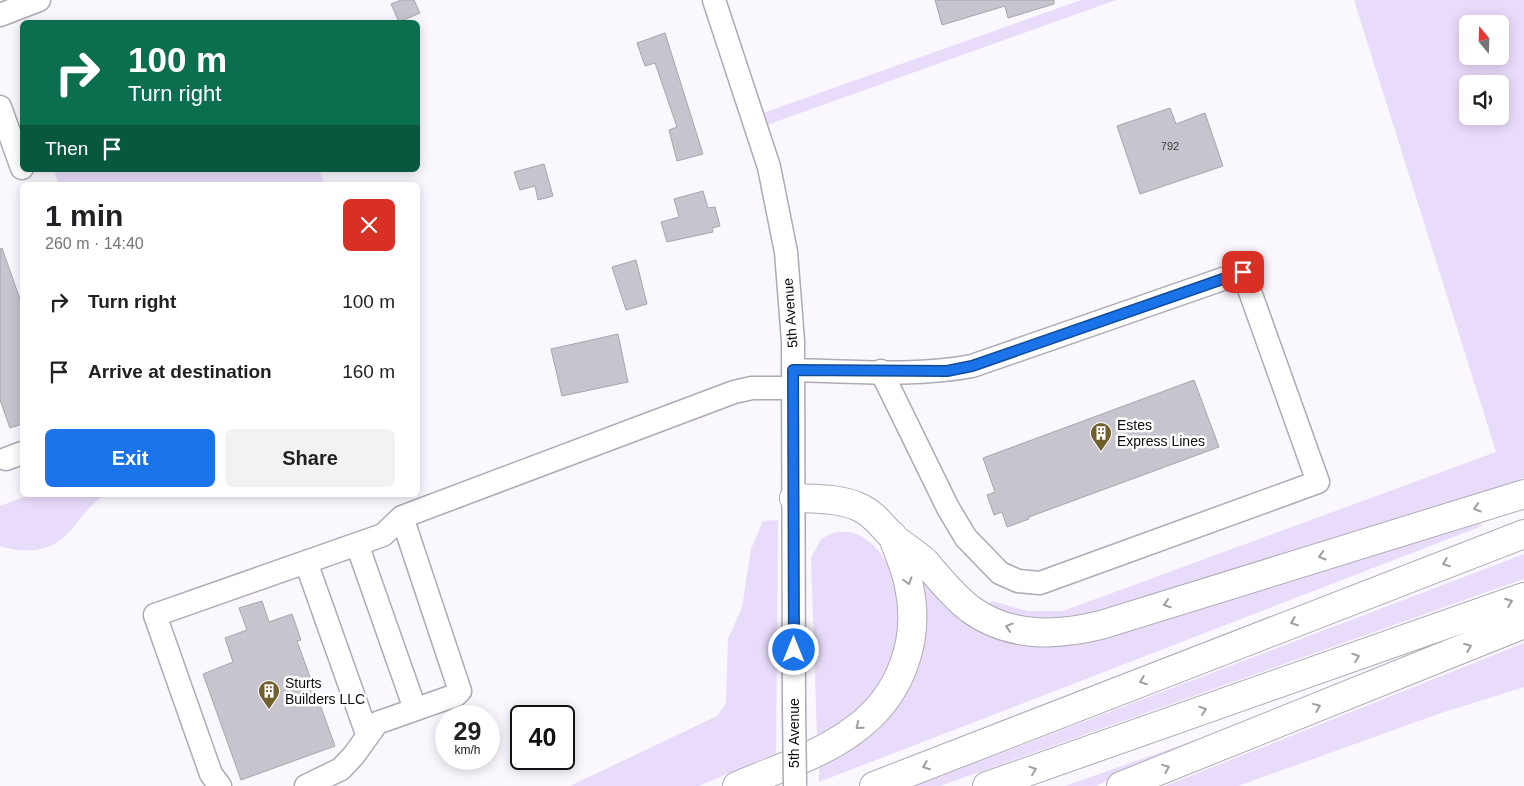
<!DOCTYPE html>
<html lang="en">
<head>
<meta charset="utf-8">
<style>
  :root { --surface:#fff; --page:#f2f2f2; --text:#202124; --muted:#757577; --accent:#1a73e8 }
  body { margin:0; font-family:Arial,sans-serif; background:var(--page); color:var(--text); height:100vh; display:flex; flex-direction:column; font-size:19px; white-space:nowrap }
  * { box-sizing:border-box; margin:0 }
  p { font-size:16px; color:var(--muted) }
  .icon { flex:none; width:28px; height:28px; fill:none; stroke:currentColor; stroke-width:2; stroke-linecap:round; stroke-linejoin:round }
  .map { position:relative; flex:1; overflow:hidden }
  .side { position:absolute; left:20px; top:182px; width:400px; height:315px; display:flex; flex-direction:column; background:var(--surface); border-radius:8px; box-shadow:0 2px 12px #0003 }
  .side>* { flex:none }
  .hud { position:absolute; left:20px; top:20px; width:400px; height:152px; border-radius:8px; box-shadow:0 2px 12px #0003; background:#0b6e4f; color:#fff; overflow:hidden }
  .needle { width:32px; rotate:341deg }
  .tools { position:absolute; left:1459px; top:15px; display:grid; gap:10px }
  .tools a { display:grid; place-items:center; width:50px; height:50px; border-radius:8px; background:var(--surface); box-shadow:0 2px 12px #0003; font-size:25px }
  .speed { position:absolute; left:435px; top:705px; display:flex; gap:10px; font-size:25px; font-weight:700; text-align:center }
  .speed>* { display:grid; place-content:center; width:65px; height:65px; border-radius:50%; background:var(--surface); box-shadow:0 2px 12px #0003; line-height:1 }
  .speed small { font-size:12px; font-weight:400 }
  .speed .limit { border:2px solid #111; border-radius:8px; background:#fff; color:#111 }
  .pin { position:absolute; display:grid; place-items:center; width:42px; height:42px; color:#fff; margin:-21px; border-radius:10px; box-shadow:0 2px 8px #0006 }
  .me { position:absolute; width:55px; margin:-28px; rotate:0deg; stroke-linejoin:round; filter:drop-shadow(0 0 4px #0008) }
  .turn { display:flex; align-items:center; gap:18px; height:105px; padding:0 25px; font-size:22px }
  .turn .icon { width:65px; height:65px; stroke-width:2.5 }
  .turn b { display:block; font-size:35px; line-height:42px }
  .then { display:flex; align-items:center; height:48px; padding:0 25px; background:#0003; gap:10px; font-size:19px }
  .round { display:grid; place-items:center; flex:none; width:52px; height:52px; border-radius:8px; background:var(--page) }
  .head { display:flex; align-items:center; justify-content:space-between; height:85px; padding:0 25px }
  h1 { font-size:30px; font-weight:800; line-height:38px }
  .action { display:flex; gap:10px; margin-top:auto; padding:10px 25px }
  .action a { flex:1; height:58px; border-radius:8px; background:var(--accent); color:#fff; font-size:20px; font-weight:800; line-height:58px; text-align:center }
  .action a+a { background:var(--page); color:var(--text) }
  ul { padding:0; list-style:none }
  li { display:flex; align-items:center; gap:15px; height:70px; padding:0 25px }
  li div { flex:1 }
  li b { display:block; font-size:19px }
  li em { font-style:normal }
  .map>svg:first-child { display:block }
  .green { fill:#e9dcfb; fill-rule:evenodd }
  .building { fill:#c8c4cd; stroke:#a7a4ac }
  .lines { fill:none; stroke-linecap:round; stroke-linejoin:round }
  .minor-casing { stroke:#aeaab3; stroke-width:25 }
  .highway-casing { stroke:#aeaab3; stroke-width:30 }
  .minor { stroke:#fff; stroke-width:22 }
  .highway { stroke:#fff; stroke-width:28 }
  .minor-bridge-casing { stroke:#aeaab3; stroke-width:25; stroke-linecap:butt }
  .minor-bridge { stroke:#fff; stroke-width:22 }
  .oneway { stroke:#9e9d9f }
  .route-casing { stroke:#114b97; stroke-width:12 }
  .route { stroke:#1a73e8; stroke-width:9 }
  .labels { text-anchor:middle; stroke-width:5; stroke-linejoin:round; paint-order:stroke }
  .number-label { font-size:11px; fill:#3b393e }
  .street-label { font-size:14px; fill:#0c0b0e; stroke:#fff }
  .poi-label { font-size:14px; fill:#0c0b0e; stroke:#fff; text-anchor:start }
</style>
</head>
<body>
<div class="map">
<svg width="1524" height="786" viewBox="0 0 1524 786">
  <rect width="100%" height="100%" fill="#faf7ff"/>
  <!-- green -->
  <path class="green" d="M 1081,0 L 1116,0 L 767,125 L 763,113 Z
    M 1354,0 L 1524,0 L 1524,478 L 1401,522 L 1087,619 L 1035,623 L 986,607 L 992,601 L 1028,611 L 1063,611 L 1496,452 ZM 1468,24 L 1500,24 L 1500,56 L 1468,56 ZM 1468,84 L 1500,84 L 1500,116 L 1468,116 Z
    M 57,170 L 319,170 L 325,185 L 59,185 L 54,171 Z
    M 29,495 L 105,495 C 84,509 80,522 64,537 C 47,553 20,553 0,546 L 0,506 Z
    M 778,520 L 776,753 L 699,786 L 570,786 L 717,716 L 726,703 L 728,639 L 742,607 L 751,549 L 763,521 Z
    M 1479,521 L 1482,526 L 819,782 L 819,765 L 880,724 L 918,579 L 923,578 L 998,637 Z
    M 835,532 C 841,532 849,531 854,533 C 892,547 903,600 897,635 C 894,656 883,678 871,695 C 858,714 837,725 817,736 L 811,558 L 821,539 Z
    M 1524,554 L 1524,579 L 940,786 L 915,786 Z
    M 1524,643 L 1524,687 L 1441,713 L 1238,786 L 1165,786 Z
    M 1235,726 L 1126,771 L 1096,786 L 1065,786 Z"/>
  <!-- building -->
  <path class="building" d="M 401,0 L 414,0 L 420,13 L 399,22 L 391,4 Z
    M 935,0 L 1054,0 L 1054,4 L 1008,18 L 1005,6 L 942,25 Z
    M 665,33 L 703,154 L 677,161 L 669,130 L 677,127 L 655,63 L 645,66 L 637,43 Z
    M 1170,108 L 1176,124 L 1205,113 L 1223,166 L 1140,194 L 1117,126 Z
    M 544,164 L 553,196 L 538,200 L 535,186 L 520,190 L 514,172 Z
    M 703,191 L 708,208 L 715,207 L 720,226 L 712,228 L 713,232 L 667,242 L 661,222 L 679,217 L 674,199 Z
    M 2,248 L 22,305 L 22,424 L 10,428 L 0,400 L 0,249 Z
    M 636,260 L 647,304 L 626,310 L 612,267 Z
    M 618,334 L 628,382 L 562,396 L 551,349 Z
    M 1194,380 L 1219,447 L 1029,517 L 1029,519 L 1007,527 L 1002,512 L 994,515 L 987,495 L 995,492 L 983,458 Z
    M 262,601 L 269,622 L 292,614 L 301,640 L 297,641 L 335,746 L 241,780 L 203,674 L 233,662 L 225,638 L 247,630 L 239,608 Z"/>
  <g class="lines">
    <!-- minor casing -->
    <g class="minor-casing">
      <path id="minor" d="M 714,0 L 769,167 L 786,252 L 793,341 L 794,707
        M 0,15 L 39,0
        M 0,107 L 22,168
        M 793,370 C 850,371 916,377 972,366 L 1243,272 L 1318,482 L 1040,583 L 1018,581 L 1000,573 L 966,538 L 948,508 L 881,371
        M 6,459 L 22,453
        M 357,544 L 415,709
        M 306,562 L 367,734
        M 220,786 L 211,774 L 155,615 L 383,535 L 402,517 L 734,392 L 752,388 L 793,388
        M 306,786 L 341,769 L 354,755 L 377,723 L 456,695 L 460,691 L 402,517"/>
    </g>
    <!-- highway casing -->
    <g class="highway-casing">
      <path id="highway" d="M 794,498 C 816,499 841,498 861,508 C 875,515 881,525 892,536 C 902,546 915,552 925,562 C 939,578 952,595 970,609 C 1010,638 1056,636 1101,625 L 1524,494
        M 737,786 C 776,769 821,755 854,730 C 900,697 921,641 909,586 C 906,569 898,552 892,535
        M 874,786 L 1524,534
        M 987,786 L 1524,597
        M 1121,786 L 1524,624"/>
    </g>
    <!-- minor -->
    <use href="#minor" class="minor"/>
    <!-- highway -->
    <use href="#highway" class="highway"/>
    <!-- minor-bridge casing -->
    <g class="minor-bridge-casing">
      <path id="minor-bridge" d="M 794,707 L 795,786"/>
    </g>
    <!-- minor-bridge -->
    <use href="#minor-bridge" class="minor-bridge"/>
  </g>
  <!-- one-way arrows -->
  <defs><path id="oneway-chevron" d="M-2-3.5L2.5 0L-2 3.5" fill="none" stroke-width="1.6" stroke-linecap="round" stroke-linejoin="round" transform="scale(1.25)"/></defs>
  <g class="oneway">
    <use href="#oneway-chevron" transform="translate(1477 508) rotate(163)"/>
    <use href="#oneway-chevron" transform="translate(1322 556) rotate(163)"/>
    <use href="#oneway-chevron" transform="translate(1446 563) rotate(159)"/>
    <use href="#oneway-chevron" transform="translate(908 581) rotate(74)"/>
    <use href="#oneway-chevron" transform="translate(1509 602) rotate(-20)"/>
    <use href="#oneway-chevron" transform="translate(1167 604) rotate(162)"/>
    <use href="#oneway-chevron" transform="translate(1294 622) rotate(159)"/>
    <use href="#oneway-chevron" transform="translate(1009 627) rotate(-163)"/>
    <use href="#oneway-chevron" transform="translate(1468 647) rotate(-22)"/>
    <use href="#oneway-chevron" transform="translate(1356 657) rotate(-19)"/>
    <use href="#oneway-chevron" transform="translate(1143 681) rotate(159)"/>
    <use href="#oneway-chevron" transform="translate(1317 707) rotate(-22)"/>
    <use href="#oneway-chevron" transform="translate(1203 710) rotate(-19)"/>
    <use href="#oneway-chevron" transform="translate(859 726) rotate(141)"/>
    <use href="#oneway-chevron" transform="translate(926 766) rotate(159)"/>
    <use href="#oneway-chevron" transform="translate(1166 768) rotate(-22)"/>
    <use href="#oneway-chevron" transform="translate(1033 770) rotate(-19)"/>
  </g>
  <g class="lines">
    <!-- route casing -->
    <g class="route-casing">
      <path id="route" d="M 794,650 L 793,370 L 947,371 L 972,366 L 1243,272"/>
    </g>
    <!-- route -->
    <use href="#route" class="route"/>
  </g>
  <!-- icons -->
  <defs>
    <g id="building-pin" transform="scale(1.125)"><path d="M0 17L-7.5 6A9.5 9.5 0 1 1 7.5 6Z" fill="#715f2d" stroke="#fff"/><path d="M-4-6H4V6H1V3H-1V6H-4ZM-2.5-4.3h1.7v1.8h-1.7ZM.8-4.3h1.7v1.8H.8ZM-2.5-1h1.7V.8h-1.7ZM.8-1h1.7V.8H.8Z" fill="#fff"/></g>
  </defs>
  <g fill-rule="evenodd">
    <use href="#building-pin" x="1101" y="433"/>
    <use href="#building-pin" x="269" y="691"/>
  </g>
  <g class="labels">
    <!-- number labels -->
    <g class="number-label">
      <text x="1170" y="150">792</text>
    </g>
    <!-- street labels -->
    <g class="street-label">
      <text transform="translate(790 313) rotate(-94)" y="5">5th Avenue</text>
      <text transform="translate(794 733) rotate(-90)" y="5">5th Avenue</text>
    </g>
    <!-- poi labels -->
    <g class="poi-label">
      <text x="1117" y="430">Estes<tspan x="1117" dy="16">Express Lines</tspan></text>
      <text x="285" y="688">Sturts<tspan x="285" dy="16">Builders LLC</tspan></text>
    </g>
  </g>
</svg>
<div class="tools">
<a><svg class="needle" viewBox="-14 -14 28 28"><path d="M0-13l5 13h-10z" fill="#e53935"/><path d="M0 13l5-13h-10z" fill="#757577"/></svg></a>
<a><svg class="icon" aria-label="sound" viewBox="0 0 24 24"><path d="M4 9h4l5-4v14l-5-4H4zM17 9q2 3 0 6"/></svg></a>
</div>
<div class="speed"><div>29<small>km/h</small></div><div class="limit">40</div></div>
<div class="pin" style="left:1243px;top:272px;background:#d93025"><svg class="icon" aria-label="arrive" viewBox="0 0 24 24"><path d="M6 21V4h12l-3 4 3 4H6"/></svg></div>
<svg class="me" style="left:794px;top:650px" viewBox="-20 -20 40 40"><circle r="17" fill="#1a73e8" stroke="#fff" stroke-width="3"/><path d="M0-11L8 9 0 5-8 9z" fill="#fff"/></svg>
<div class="hud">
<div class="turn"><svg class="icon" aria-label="right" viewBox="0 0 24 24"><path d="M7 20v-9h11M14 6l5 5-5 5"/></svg><div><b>100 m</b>Turn right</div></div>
<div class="then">Then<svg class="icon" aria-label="arrive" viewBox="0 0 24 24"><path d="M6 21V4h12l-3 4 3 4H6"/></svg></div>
</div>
<section class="side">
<div class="head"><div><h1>1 min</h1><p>260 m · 14:40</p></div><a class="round" style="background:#d93025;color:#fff"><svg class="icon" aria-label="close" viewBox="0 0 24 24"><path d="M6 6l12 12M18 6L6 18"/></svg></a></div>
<ul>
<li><svg class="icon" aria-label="right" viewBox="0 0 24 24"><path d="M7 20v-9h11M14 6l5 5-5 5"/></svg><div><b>Turn right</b></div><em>100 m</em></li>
<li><svg class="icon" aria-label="arrive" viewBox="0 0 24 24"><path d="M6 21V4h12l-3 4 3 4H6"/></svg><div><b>Arrive at destination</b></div><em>160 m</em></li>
</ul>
<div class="action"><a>Exit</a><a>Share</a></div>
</section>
</div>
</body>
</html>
